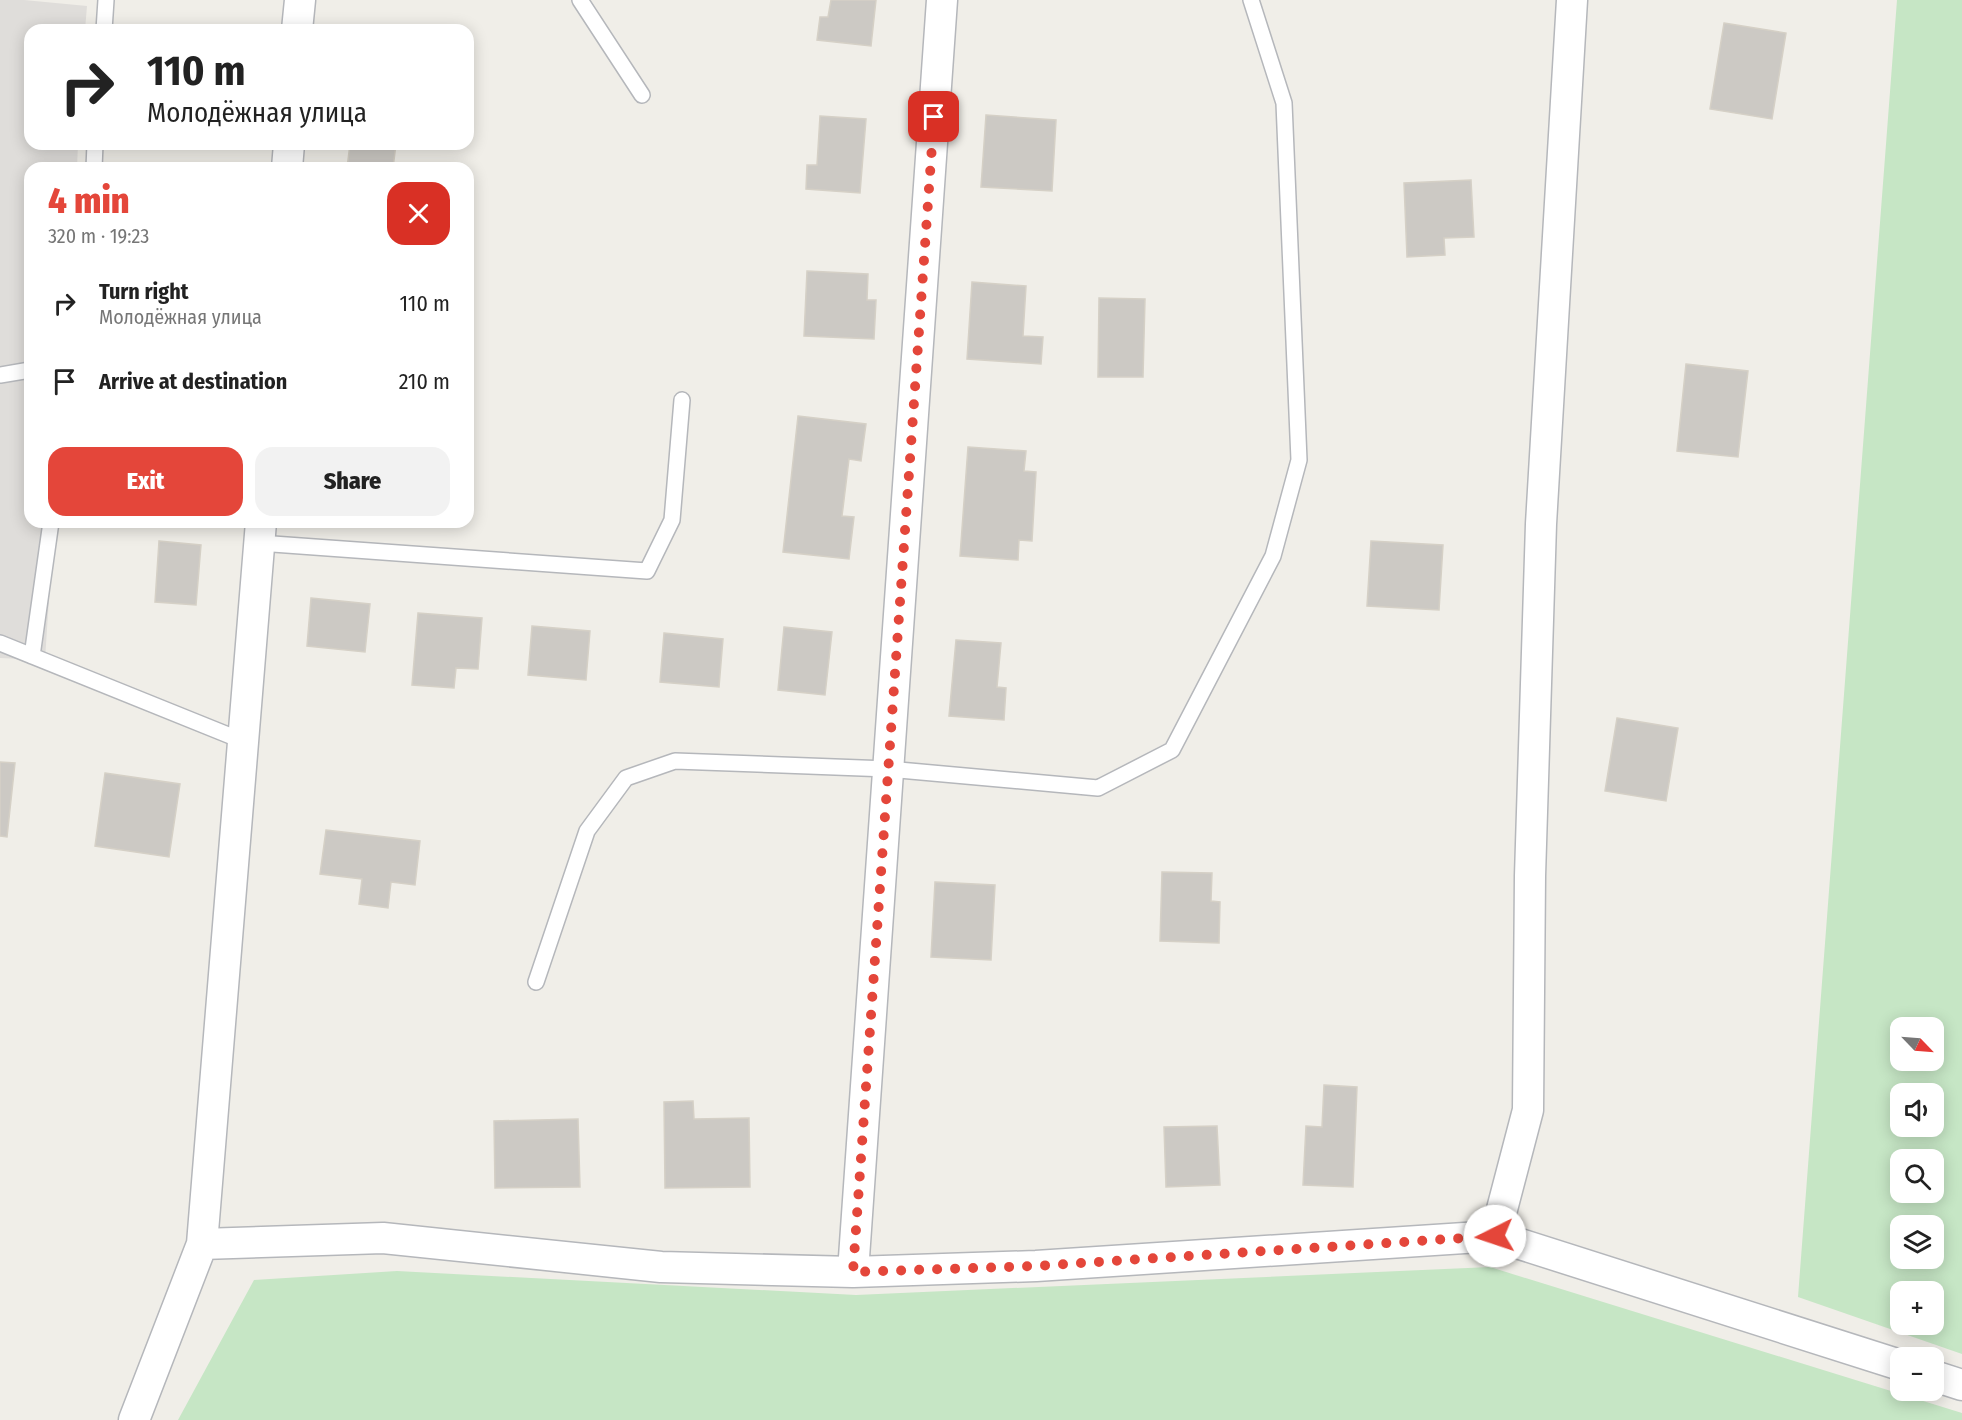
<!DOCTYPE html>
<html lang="en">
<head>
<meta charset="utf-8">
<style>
  :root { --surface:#fff; --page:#f2f2f2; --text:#222; --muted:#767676; --accent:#e4463a }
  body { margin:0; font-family:"Fira Sans Condensed",sans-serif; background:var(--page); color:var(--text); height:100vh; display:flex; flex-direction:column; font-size:22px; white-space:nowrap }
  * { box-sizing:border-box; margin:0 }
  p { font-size:20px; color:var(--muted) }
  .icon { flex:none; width:33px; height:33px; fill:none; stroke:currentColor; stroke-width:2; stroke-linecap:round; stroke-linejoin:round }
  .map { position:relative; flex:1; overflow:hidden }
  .side { position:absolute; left:24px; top:162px; width:450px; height:366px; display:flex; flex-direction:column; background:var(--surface); border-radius:18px; box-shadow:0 3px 15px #0003 }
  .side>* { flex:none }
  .guide { position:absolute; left:24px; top:24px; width:450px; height:126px; border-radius:18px; box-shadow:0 3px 15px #0003; background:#fff; color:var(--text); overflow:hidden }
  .needle { width:39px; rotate:115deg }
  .controls { position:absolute; left:1890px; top:1017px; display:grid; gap:12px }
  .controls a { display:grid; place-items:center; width:54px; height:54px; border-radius:12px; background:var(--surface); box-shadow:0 3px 15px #0003; font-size:30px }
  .pin { position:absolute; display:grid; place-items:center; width:51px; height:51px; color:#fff; margin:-26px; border-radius:12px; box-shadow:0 3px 9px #0006 }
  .me { position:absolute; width:66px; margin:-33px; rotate:266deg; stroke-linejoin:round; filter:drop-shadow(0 0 4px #0008) }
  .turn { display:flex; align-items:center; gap:21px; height:126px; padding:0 24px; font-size:27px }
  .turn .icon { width:78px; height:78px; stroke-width:2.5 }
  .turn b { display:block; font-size:42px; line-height:51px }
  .round { display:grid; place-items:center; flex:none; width:63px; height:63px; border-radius:18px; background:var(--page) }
  .summary { display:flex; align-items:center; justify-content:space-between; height:102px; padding:0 24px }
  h1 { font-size:36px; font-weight:800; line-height:45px; color:var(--accent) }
  .button { display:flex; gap:12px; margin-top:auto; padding:12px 24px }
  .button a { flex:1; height:69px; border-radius:18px; background:var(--accent); color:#fff; font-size:24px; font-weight:800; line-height:69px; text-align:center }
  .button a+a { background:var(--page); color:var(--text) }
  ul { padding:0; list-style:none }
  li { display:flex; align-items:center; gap:18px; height:78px; padding:0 24px }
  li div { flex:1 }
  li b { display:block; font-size:22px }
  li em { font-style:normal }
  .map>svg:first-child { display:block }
  .industrial { fill:#dfddda }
  .green { fill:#c6e6c5; fill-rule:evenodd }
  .building { fill:#ccc9c4; stroke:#d5d0c6; stroke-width:1.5 }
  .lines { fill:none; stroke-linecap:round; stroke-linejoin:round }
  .service-casing { stroke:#b5b7bb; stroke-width:18 }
  .minor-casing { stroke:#b5b7bb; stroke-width:33 }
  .service { stroke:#fff; stroke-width:15 }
  .minor { stroke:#fff; stroke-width:30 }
  .route { stroke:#e4463a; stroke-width:10; stroke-dasharray:0 18 }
</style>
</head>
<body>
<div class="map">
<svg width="1962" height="1420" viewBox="0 0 1962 1420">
  <rect width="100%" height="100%" fill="#f0eee8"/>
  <!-- industrial -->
  <path class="industrial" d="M 0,0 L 24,0 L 87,6 L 85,30 L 30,30 L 30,144 L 78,144 L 77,168 L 30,168 L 30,522 L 54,522 L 45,660 L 0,658 Z"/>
  <!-- green -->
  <path class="green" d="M 1897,0 L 1962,0 L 1962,1354 L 1798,1297 ZM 1900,1028 L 1934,1028 L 1934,1060 L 1900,1060 ZM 1900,1094 L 1934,1094 L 1934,1126 L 1900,1126 ZM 1900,1160 L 1934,1160 L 1934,1192 L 1900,1192 ZM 1900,1226 L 1934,1226 L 1934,1258 L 1900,1258 ZM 1900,1292 L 1934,1292 L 1934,1324 L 1900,1324 Z
    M 1490,1267 L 1962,1413 L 1962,1420 L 178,1420 L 254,1280 L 397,1271 L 856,1295 Z"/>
  <!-- building -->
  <path class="building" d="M 831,0 L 876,0 L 871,46 L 817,40 L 820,17 L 828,17 Z
    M 1724,23 L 1786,33 L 1772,119 L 1710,109 Z
    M 986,115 L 1056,120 L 1052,191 L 981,187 Z
    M 820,116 L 866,119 L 860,193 L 806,189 L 807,165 L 817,165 Z
    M 350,144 L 396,144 L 393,168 L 347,168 Z
    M 1471,180 L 1474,237 L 1444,238 L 1445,255 L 1407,257 L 1404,183 Z
    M 807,271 L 868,274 L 867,300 L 876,300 L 874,339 L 804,336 Z
    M 972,282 L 1026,286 L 1023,336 L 1043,337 L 1041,364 L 967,359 Z
    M 1099,298 L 1145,299 L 1143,377 L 1098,377 Z
    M 1686,364 L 1748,371 L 1738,457 L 1677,451 Z
    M 798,416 L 866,424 L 861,461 L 849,459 L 842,516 L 854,517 L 849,559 L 783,552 Z
    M 968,447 L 1026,451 L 1024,471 L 1036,472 L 1032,541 L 1019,540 L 1018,560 L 960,556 Z
    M 159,541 L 201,545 L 196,605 L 155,602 Z
    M 1371,541 L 1443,545 L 1439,610 L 1367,606 Z
    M 311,598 L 370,604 L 365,652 L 307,646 Z
    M 418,613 L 482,618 L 478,669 L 456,668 L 454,688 L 412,685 Z
    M 532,626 L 590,631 L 586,680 L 528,675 Z
    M 784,627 L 832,632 L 825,695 L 778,690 Z
    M 664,633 L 723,639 L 719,687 L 660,682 Z
    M 956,640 L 1001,643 L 997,687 L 1006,688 L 1004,720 L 949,716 Z
    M 1617,718 L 1678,728 L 1666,801 L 1605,791 Z
    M 0,762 L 15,763 L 7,837 L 0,836 Z
    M 105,773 L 180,784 L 169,857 L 95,846 Z
    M 326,830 L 420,841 L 415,885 L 391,882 L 388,908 L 359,904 L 362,879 L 320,874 Z
    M 1162,872 L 1212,873 L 1211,901 L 1220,902 L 1219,943 L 1160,941 Z
    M 935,882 L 995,885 L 991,960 L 931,957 Z
    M 1324,1085 L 1357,1087 L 1353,1187 L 1303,1185 L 1306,1126 L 1322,1127 Z
    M 693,1101 L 694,1119 L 749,1118 L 750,1187 L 665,1188 L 664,1102 Z
    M 578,1119 L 580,1187 L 495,1188 L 494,1121 Z
    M 1217,1126 L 1220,1185 L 1166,1187 L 1164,1127 Z"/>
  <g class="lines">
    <!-- service casing -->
    <g class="service-casing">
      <path id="service" d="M 580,0 L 642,95
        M 104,30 L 106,0
        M 94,168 L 95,144
        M 0,375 L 30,370
        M 259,543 L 647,571 L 672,520 L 682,400
        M 0,643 L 243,741
        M 32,656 L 51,522
        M 536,982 L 587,831 L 626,778 L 675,761 L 888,769 L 1098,788 L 1172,750 L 1273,556 L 1299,460 L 1284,103 L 1251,0"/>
    </g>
    <!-- minor casing -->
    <g class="minor-casing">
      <path id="minor" d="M 297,30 L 300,0
        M 287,168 L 289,144
        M 1495,1236 L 1528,1110 L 1530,876 L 1541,524 L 1572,0
        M 202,1244 L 383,1238 L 661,1267 L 853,1272 L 1036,1266 L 1495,1236 L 1900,1365
        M 853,1272 L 942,0
        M 1934,1376 L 1962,1385
        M 134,1420 L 202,1244 L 261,522"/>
    </g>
    <!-- service -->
    <use href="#service" class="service"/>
    <!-- minor -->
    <use href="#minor" class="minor"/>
  </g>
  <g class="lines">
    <!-- route -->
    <path class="route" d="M 934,117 L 853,1272 L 1036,1266 L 1495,1236"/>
  </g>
</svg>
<div class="controls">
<a><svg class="needle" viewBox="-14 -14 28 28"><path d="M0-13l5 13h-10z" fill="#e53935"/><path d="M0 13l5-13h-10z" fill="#767676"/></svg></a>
<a><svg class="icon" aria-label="sound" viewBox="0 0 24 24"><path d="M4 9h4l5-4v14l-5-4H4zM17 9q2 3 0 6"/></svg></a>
<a><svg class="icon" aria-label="search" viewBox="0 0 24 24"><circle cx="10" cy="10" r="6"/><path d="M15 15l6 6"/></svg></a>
<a><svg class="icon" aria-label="layers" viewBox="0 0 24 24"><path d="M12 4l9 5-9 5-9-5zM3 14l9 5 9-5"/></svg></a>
<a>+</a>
<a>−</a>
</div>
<div class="pin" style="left:934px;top:117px;background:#d93025"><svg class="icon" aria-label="arrive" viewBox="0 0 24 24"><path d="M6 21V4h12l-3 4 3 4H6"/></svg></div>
<svg class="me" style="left:1495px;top:1236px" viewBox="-20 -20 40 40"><circle r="19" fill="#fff"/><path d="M0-13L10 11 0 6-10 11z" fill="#e4463a"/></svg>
<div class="guide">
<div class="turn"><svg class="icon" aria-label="right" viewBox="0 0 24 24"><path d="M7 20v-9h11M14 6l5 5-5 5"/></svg><div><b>110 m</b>Молодёжная улица</div></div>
</div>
<section class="side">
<div class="summary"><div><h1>4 min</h1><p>320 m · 19:23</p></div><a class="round" style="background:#d93025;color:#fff"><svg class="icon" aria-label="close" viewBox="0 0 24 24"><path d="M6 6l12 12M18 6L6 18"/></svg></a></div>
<ul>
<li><svg class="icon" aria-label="right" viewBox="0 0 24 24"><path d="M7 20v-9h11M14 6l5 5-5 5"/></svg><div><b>Turn right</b><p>Молодёжная улица</p></div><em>110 m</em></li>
<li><svg class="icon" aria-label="arrive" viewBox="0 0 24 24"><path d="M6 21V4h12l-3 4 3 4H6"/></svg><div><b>Arrive at destination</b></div><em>210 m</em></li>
</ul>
<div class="button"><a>Exit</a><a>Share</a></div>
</section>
</div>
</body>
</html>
